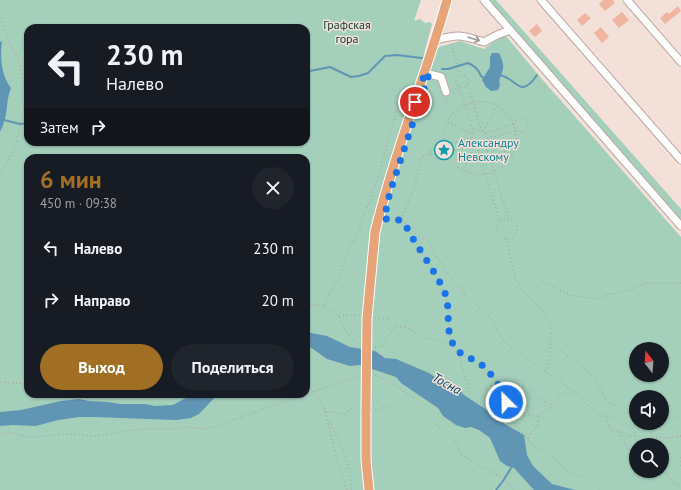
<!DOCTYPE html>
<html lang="ru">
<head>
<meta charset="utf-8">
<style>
  :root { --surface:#171b24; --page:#20242c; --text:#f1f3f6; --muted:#9ea1a6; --accent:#a06f23 }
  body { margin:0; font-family:"PT Sans",sans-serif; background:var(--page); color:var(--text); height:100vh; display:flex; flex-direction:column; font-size:15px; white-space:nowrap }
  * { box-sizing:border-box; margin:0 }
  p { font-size:13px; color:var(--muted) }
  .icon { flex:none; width:22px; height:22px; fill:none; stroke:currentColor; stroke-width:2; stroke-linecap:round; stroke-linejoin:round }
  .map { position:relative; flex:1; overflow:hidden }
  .details { position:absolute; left:24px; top:154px; width:286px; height:244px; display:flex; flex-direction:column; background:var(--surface); border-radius:12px; box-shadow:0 1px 3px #0004 }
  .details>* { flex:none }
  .banner { position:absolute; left:24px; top:24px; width:286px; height:122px; border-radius:12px; box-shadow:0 1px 3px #0004; background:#171b24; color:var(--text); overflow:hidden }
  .needle { width:26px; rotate:343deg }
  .buttons { position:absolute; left:629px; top:342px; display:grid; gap:8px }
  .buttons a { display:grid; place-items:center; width:40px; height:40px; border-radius:50%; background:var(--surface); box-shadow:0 1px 3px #0004; font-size:20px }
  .pin { position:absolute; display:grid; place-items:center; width:34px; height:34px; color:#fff; margin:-17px; border:2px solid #fff; border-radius:50%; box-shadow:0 1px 4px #0007 }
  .me { position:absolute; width:44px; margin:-22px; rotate:337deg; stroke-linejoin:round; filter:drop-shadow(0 0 3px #0008) }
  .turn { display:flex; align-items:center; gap:14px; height:84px; padding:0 16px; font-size:18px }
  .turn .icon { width:52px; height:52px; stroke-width:2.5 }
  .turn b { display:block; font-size:28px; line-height:34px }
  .then { display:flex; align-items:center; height:38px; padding:0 16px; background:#0003; gap:8px; font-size:15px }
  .round { display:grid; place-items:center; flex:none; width:42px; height:42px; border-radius:21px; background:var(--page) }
  .overview { display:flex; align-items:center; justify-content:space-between; height:68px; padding:0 16px }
  h1 { font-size:24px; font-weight:700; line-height:30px; color:var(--accent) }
  .cta { display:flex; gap:8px; margin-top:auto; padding:8px 16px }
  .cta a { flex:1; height:46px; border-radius:24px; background:var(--accent); color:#fff; font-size:16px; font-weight:700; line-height:46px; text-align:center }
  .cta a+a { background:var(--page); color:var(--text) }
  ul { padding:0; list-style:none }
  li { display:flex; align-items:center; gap:12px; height:52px; padding:0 16px }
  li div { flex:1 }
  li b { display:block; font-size:15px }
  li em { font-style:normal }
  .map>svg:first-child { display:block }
  .green { fill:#a4cfbb; fill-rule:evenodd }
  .water { fill:#6095b4 }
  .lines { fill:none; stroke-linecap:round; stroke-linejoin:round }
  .stream { stroke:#6095b4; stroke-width:2 }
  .building { fill:#efb5a0 }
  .minor-casing { stroke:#bba9a2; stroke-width:9 }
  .major-casing { stroke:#fff; stroke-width:11 }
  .path { stroke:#a99a95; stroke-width:1; stroke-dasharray:1 3; stroke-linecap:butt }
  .minor { stroke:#fff; stroke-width:7 }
  .major { stroke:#e6a478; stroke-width:9 }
  .major-bridge-casing { stroke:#fff; stroke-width:11; stroke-linecap:butt }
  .major-bridge { stroke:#e6a478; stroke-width:9 }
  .oneway { stroke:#989594 }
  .route { stroke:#1a73e8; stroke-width:7; stroke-dasharray:0 12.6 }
  .labels { text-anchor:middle; stroke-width:3; stroke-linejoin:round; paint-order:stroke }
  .park-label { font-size:12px; fill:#083d2b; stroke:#f3e0d9 }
  .culture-label { font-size:12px; fill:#0d838f; stroke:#f3e0d9; text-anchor:start }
  .water-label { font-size:13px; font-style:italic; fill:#004a6a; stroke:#f3e0d9 }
</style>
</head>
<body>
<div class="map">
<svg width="681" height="490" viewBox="0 0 681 490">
  <rect width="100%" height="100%" fill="#f3e0d9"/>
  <!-- green -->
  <path class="green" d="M 0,0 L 421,0 L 414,21 L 420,19 L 425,23 L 430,22 L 432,24 L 424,54 L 442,46 L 460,41 L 484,49 L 500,37 L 506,36 L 541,78 L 681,237 L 681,490 L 0,490 ZM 28,28 L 306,28 L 306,142 L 28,142 ZM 28,158 L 306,158 L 306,394 L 28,394 ZM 636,349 L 662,349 L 662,375 L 636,375 ZM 636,397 L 662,397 L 662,423 L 636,423 ZM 636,445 L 662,445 L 662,471 L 636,471 Z
    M 489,0 L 496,0 L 681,209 L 681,221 Z"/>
  <!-- water -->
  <path class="water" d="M 2,41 C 0,57 1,75 11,88 C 5,102 9,116 0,132 L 0,42 Z
    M 492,53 L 499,53 C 502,59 505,66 502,72 C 501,78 498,79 500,85 L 498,90 L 491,91 L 486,87 L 482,80 L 490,67 L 490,57 Z
    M 306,332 L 327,336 L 350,347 L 375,351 L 385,358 L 396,359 L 429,373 L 445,384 L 458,388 L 464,395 L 490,412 L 496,419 L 524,435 L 527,455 L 533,466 L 552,484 L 575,490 L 534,490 L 514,468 L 507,466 L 500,461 L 490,438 L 479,430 L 471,427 L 465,428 L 456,425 L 443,416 L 438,408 L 401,383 L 396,377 L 360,365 L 350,366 L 327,359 L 313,349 L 306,345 Z
    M 193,394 L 218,394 L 199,414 L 191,418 L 176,420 L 94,417 L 79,417 L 58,420 L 36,426 L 13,425 L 0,426 L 0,412 L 21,410 L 61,401 L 79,399 L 89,401 L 107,402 L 121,404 L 145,404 L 155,406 L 173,405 Z"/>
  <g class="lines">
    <!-- stream -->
    <path class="stream" d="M 442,69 L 448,69 L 468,63 C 475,66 478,69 481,76 L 486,80
      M 306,73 L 310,71 L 330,67 L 351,77 L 359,76 L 368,73 L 385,56 L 397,55 L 422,58
      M 499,75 C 517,77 519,101 537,75
      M 0,119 L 20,124 L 28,123
      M 496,490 L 503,481 L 511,468"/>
  </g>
  <!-- building -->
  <path class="building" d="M 603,0 L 613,0 L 615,3 L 605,11 L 599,4 Z
    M 678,6 L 681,11 L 665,24 L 660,18 L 667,12 L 669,14 Z
    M 622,12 L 629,20 L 619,28 L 612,20 Z
    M 585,13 L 591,18 L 582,26 L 577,20 Z
    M 537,24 L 542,31 L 535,37 L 529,31 Z
    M 601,27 L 609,37 L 602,43 L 594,33 Z"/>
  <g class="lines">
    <!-- minor casing -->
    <g class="minor-casing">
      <path id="minor" d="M 484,0 L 681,226
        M 541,0 L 681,160
        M 627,0 L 681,62
        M 436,40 C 459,34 461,35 484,42 L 497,35 L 510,30
        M 425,73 L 441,77 L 446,92"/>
    </g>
    <!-- major casing -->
    <g class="major-casing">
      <path id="major" d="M 367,318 L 375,232 C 394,153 425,78 447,0
        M 366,408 L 366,460 L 369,490"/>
    </g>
    <!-- path -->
    <path class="path" d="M 0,14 L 9,43 L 18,58 L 26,95 L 16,145 L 9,160 L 0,173
      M 451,44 L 460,74
      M456 81a6 6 0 1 1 12 0a6 6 0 1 1-12 0Z
      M 467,85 L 469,88 L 481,130
      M 453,92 L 458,86 L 474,132
      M 442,105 L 445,103 L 447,98
      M514 125a7 7 0 1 1 14 0a7 7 0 1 1-14 0Z
      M 448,122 L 472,134
      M471 138a8 8 0 1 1 16 0a8 8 0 1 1-16 0Z
      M 483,131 L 497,106
      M 486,133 L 513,124
      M 487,139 L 515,131
      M 486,142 L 512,155
      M 485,143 L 509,219
      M431 152a7 7 0 1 1 14 0a7 7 0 1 1-14 0Z
      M 444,145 L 471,138
      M 478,146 L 478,149 L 500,222
      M 444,147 C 435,100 501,83 514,127 C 516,134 517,140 515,148 C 512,159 504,167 493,172 C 474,180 454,170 445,152
      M 431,153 L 421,157 L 415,185 L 402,217 L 407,229 L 432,268 L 445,295 L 448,306 L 449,332 L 452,344 L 458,352 L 470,392 L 477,401 L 506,415 L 528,438 L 532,445 L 549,454 L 568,471 L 583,478 L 601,490
      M 447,153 L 474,144
      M 462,171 L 475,146
      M 386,219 L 397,219 L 403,221
      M497 229a10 10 0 1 1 20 0a10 10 0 1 1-20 0Z
      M 405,223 L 411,227 L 416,235 L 421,238 L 427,239 L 431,245 L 434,253 L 456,285 L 462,289 L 465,295 L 489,316 L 505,343 L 575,392 L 588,406 L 600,416 L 613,416 L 631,427 L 636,437 L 636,445
      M 506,238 L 515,277 L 522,290 L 545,313 L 551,325 L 550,343 L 570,358 L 584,366 L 590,375 L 594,376 L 606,401 L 618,406 L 625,413 L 631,411 L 634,415 L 636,415
      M 542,281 L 570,295 L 597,299 L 607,295 L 627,291 L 645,283 L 681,283
      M 306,304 L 323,306
      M 360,315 L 339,316 L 323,306 L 340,276 L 347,253 L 358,233 L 379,174 L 398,106 L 411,87
      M 339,317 C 344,328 349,338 360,344
      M 375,318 L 388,319
      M 375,347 L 383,346 L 394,327 C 410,325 413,333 426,338 C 434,341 444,342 452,344
      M 458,352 C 476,361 493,372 502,391
      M 546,372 L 550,361 L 550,344
      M 375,375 L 386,380 L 412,396 L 437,425 L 453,438 L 461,455 L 503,478 L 514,490
      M 0,382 L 28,384
      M 314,391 L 324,406 L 336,457 L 347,490
      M 502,392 L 508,393 L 516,385 L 522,385 L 533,390 L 538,398 L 551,405 L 561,393 L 567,395 L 575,392
      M 505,392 L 507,398 L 505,407 L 535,417 L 539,414
      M 64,398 L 95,394
      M 498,398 L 502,392
      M 375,410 L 393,405
      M 326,412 L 335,412 L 344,415 L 352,408 L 357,408
      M 606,417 L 610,429 L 614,431 L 620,431 C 620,441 628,449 636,455
      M 329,420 C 339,442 353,465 351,490
      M 662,420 L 673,417 L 681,418
      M 654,423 L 649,430 L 653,437 L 666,438 L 681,436
      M 620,431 L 628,436 L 635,436
      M 0,434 L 9,432 L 28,437 L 36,437 L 69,434 L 94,436 L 106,435 L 126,431 L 145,429 L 178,429 L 191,427 L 207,429 L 358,376
      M 528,438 L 537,426 L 539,414 L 550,409 L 551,405
      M 681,457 L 681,468
      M 662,466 L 674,484 L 678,487 L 680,486 L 677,482"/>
    <!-- minor -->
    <use href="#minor" class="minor"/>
    <!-- major -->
    <use href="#major" class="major"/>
    <!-- major-bridge casing -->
    <g class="major-bridge-casing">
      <path id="major-bridge" d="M 366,408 L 367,318"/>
    </g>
    <!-- major-bridge -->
    <use href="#major-bridge" class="major-bridge"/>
  </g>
  <!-- one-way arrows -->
  <defs><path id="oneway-shaft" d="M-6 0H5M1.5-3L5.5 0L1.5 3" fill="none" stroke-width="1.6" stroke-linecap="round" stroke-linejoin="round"/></defs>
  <use class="oneway" href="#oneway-shaft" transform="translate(474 39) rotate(17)"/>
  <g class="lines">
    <!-- route -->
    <path class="route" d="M 415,102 L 425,73 L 429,74 L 390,192 L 384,219 L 396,219 L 404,222 C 416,247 434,268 445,293 C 451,310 445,329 453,344 C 458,356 472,357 482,365 C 489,371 498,383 502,392 L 505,392 L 507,398 L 506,402"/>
  </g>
  <!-- icons -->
  <defs>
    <g id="sight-ring" transform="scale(1)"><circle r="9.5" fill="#f3e0d9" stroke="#0f9aa8" stroke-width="1.5"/><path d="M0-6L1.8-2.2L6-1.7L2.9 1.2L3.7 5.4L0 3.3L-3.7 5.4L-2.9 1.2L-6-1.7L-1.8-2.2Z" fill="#0f9aa8"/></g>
  </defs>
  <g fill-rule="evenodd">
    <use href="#sight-ring" x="444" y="150"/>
  </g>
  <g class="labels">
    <!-- park labels -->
    <g class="park-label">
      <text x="347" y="29">Графская<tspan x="347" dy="14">гора</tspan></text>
    </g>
    <!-- culture labels -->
    <g class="culture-label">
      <text x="458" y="147">Александру<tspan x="458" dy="14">Невскому</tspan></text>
    </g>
    <!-- water labels -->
    <g class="water-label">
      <text transform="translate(447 383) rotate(29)" y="5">Тосна</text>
    </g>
  </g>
</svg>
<div class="buttons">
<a><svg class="needle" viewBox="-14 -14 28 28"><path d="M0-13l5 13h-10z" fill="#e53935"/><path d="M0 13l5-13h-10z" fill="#9ea1a6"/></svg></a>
<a><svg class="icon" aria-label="sound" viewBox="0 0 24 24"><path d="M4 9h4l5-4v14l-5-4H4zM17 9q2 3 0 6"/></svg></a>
<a><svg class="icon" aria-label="search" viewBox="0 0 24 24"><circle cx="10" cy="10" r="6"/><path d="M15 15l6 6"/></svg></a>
</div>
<div class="pin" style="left:415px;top:102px;background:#d93025"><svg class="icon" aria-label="arrive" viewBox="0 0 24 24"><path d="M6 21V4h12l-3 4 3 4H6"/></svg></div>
<svg class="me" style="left:506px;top:402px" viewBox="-20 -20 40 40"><circle r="17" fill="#1a73e8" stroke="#fff" stroke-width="3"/><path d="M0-11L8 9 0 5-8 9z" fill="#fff"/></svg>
<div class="banner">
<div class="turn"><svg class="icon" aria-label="left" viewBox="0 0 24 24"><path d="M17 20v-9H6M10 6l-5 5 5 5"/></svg><div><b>230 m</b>Налево</div></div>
<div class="then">Затем<svg class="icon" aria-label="right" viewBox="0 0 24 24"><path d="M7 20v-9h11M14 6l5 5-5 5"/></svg></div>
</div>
<section class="details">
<div class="overview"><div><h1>6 мин</h1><p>450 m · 09:38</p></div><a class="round"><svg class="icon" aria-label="close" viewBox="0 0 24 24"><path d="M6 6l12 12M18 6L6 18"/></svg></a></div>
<ul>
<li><svg class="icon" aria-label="left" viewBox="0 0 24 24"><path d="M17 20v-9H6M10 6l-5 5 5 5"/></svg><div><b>Налево</b></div><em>230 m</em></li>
<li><svg class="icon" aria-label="right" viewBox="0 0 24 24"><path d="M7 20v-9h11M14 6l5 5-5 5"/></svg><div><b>Направо</b></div><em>20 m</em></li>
</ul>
<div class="cta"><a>Выход</a><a>Поделиться</a></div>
</section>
</div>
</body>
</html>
